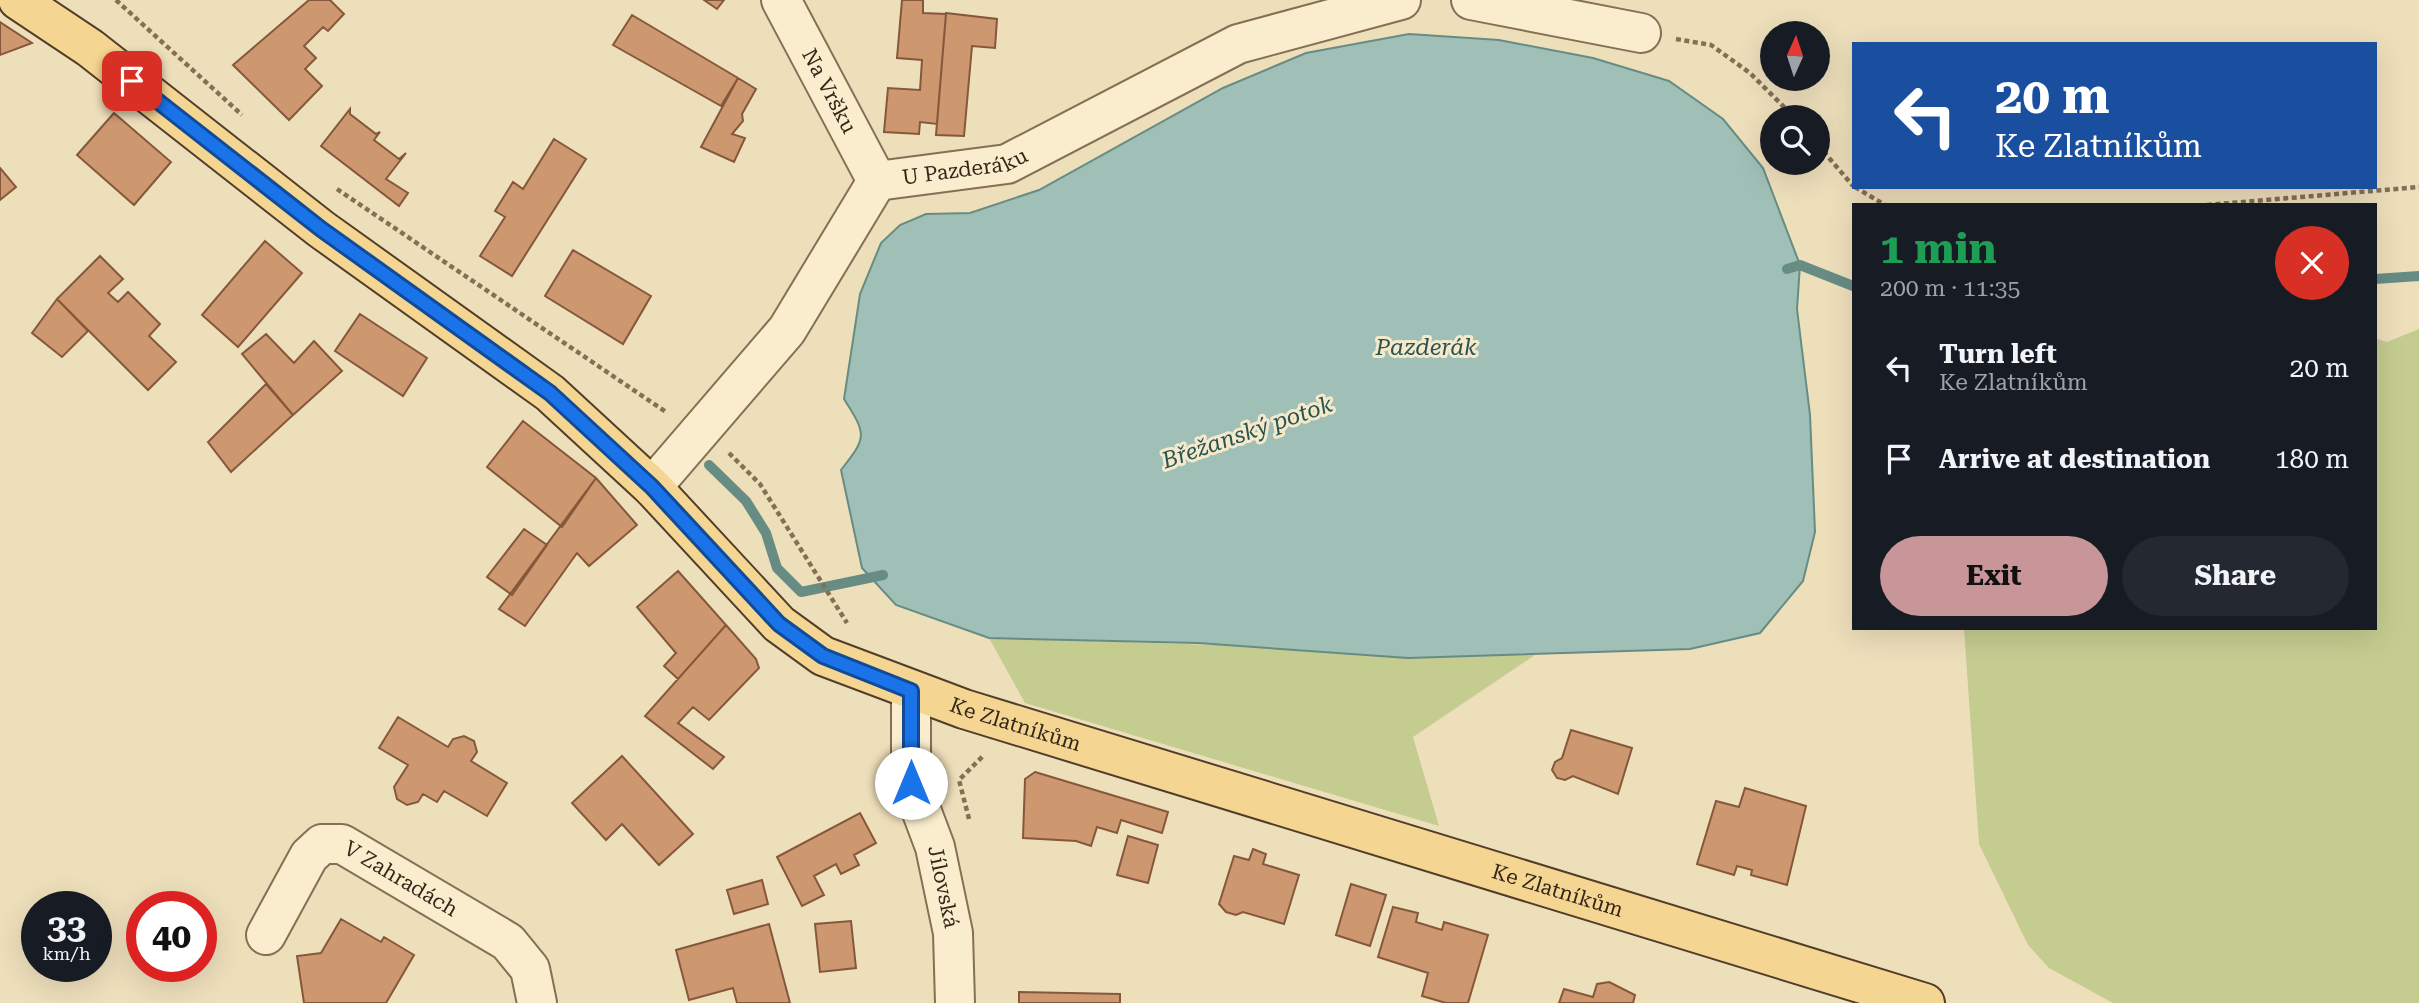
<!DOCTYPE html>
<html lang="en">
<head>
<meta charset="utf-8">
<style>
  :root { --surface:#171b24; --page:#242831; --text:#f1f3f6; --muted:#9ea1a6; --accent:#c89698 }
  body { margin:0; font-family:"Roboto Serif",serif; background:var(--page); color:var(--text); height:100vh; display:flex; flex-direction:column; font-size:26px; white-space:nowrap }
  * { box-sizing:border-box; margin:0 }
  p { font-size:23px; color:var(--muted) }
  .icon { flex:none; width:38px; height:38px; fill:none; stroke:currentColor; stroke-width:2; stroke-linecap:round; stroke-linejoin:round }
  .map { position:relative; flex:1; overflow:hidden }
  .side { position:absolute; left:1852px; top:203px; width:525px; height:427px; display:flex; flex-direction:column; background:var(--surface); border-radius:0px; box-shadow:0 7px 28px #0002 }
  .side>* { flex:none }
  .top-card { position:absolute; left:1852px; top:42px; width:525px; height:147px; border-radius:0px; box-shadow:0 7px 28px #0002; background:#1a4fa0; color:#fff; overflow:hidden }
  .needle { width:46px; rotate:3deg }
  .controls { position:absolute; left:1760px; top:21px; display:grid; gap:14px }
  .controls a { display:grid; place-items:center; width:70px; height:70px; border-radius:50%; background:var(--surface); box-shadow:0 7px 28px #0002; font-size:35px }
  .speed { position:absolute; left:21px; top:891px; display:flex; gap:14px; font-size:35px; font-weight:700; text-align:center }
  .speed>* { display:grid; place-content:center; width:91px; height:91px; border-radius:50%; background:var(--surface); box-shadow:0 7px 28px #0002; line-height:1 }
  .speed small { font-size:18px; font-weight:400 }
  .speed .limit { border:10px solid #d22; background:#fff; color:#111 }
  .pin { position:absolute; display:grid; place-items:center; width:60px; height:60px; color:#fff; margin:-30px; border-radius:14px; box-shadow:0 4px 10px #0006 }
  .me { position:absolute; width:77px; margin:-38px; rotate:0deg; stroke-linejoin:round; filter:drop-shadow(0 0 5px #0008) }
  .turn { display:flex; align-items:center; gap:24px; height:147px; padding:0 28px; font-size:32px }
  .turn .icon { width:91px; height:91px; stroke-width:2.5 }
  .turn b { display:block; font-size:49px; line-height:60px }
  .round { display:grid; place-items:center; flex:none; width:74px; height:74px; border-radius:37px; background:var(--page) }
  .head { display:flex; align-items:center; justify-content:space-between; height:119px; padding:0 28px }
  h1 { font-size:42px; font-weight:700; line-height:52px; color:#1e9e55 }
  .action { display:flex; gap:14px; margin-top:auto; padding:14px 28px }
  .action a { flex:1; height:80px; border-radius:42px; background:var(--accent); color:#111; font-size:28px; font-weight:700; line-height:80px; text-align:center }
  .action a+a { background:var(--page); color:var(--text) }
  ul { padding:0; list-style:none }
  li { display:flex; align-items:center; gap:21px; height:91px; padding:0 28px }
  li div { flex:1 }
  li b { display:block; font-size:26px }
  li em { font-style:normal }
  .map>svg:first-child { display:block }
  .green { fill:#c4cc90 }
  .water { fill:#a0bfb6; stroke:#678c83; stroke-width:2 }
  .lines { fill:none; stroke-linecap:round; stroke-linejoin:round }
  .stream { stroke:#678c83; stroke-width:10 }
  .building { fill:#cd9770; stroke:#85583b; stroke-width:2 }
  .minor-casing { stroke:#856f55; stroke-width:42 }
  .major-casing { stroke:#523d2a; stroke-width:42 }
  .path { stroke:#856f55; stroke-width:4.5; stroke-dasharray:5 3.5; stroke-linecap:butt }
  .minor { stroke:#f9edce; stroke-width:38 }
  .major { stroke:#f4d591; stroke-width:38 }
  .route-casing { stroke:#114b97; stroke-width:18 }
  .route { stroke:#1a73e8; stroke-width:12 }
  .labels { text-anchor:middle; stroke-width:6; stroke-linejoin:round; paint-order:stroke }
  .street-label { font-size:21px; fill:#34271a; stroke:#f5e9cb }
  .water-label { font-size:23px; font-style:italic; fill:#295452; stroke:#f5e9cb }
</style>
</head>
<body>
<div class="map">
<svg width="2419" height="1003" viewBox="0 0 2419 1003">
  <rect width="100%" height="100%" fill="#eedfbb"/>
  <!-- green -->
  <path class="green" d="M 2419,329 L 2419,1003 L 2113,1003 L 2049,968 L 2028,945 L 1979,844 L 1964,628 L 2375,628 L 2375,338 L 2387,342 Z
    M 989,638 L 1535,655 L 1413,737 L 1439,826 L 1025,703 Z"/>
  <!-- water -->
  <path class="water" d="M 1409,34 L 1499,40 L 1593,58 L 1669,81 L 1723,119 L 1763,168 L 1800,265 L 1797,309 L 1810,415 L 1815,532 L 1803,581 L 1760,633 L 1690,649 L 1408,658 L 1198,643 L 989,638 L 896,605 L 862,568 L 841,470 C 867,437 867,435 844,399 L 860,294 L 881,243 L 900,225 L 926,214 L 970,213 L 1039,190 L 1223,88 L 1306,53 Z"/>
  <g class="lines">
    <!-- stream -->
    <path class="stream" d="M 1787,269 L 1800,265 L 1853,286
      M 2375,279 L 2419,276
      M 709,465 L 746,501 L 766,533 L 777,568 L 801,592 L 883,575"/>
  </g>
  <!-- building -->
  <path class="building" d="M 309,0 L 330,0 L 344,14 L 328,31 L 323,27 L 304,46 L 316,58 L 305,69 L 322,86 L 289,120 L 233,65 Z
    M 704,0 L 724,0 L 717,9 Z
    M 902,0 L 923,0 L 923,13 L 946,14 L 937,124 L 920,122 L 919,134 L 884,132 L 888,88 L 920,90 L 922,60 L 897,58 Z
    M 946,13 L 997,19 L 995,48 L 972,46 L 964,136 L 936,135 Z
    M 632,15 L 738,78 L 721,106 L 613,45 Z
    M 0,22 L 32,43 L 0,55 Z
    M 738,78 L 756,89 L 742,114 L 743,121 L 732,134 L 745,138 L 734,162 L 701,147 Z
    M 350,109 L 350,114 L 376,134 L 380,132 L 374,140 L 399,159 L 406,153 L 386,179 L 408,193 L 399,206 L 321,146 Z
    M 114,113 L 171,162 L 134,205 L 77,155 Z
    M 554,139 L 586,159 L 512,276 L 480,256 L 505,217 L 495,211 L 513,182 L 523,189 Z
    M 0,168 L 16,187 L 0,200 Z
    M 265,241 L 302,273 L 238,347 L 202,315 Z
    M 573,250 L 651,296 L 623,344 L 545,296 Z
    M 100,256 L 123,279 L 108,293 L 118,302 L 128,292 L 160,324 L 149,336 L 176,362 L 148,390 L 57,299 Z
    M 57,299 L 88,331 L 62,357 L 32,333 Z
    M 360,314 L 427,358 L 403,396 L 335,351 Z
    M 266,334 L 294,363 L 314,341 L 342,371 L 293,415 L 242,354 Z
    M 266,384 L 293,415 L 231,472 L 208,442 Z
    M 523,421 L 596,478 L 562,527 L 487,467 Z
    M 596,478 L 637,525 L 589,566 L 577,553 L 525,626 L 499,609 Z
    M 524,529 L 547,545 L 512,595 L 487,577 Z
    M 678,571 L 726,625 L 678,679 L 664,666 L 676,653 L 637,607 Z
    M 726,625 L 756,659 L 759,668 L 709,720 L 693,707 L 678,723 L 724,757 L 713,769 L 645,716 Z
    M 398,717 L 448,747 L 453,739 L 464,736 L 474,741 L 477,752 L 471,761 L 507,783 L 487,816 L 444,791 L 437,802 L 423,794 L 418,802 L 407,805 L 397,799 L 394,787 L 408,765 L 379,748 Z
    M 1571,730 L 1632,748 L 1618,794 L 1573,776 L 1565,780 L 1557,778 L 1552,770 L 1555,762 L 1562,758 Z
    M 622,756 L 693,834 L 659,865 L 622,824 L 606,840 L 572,803 Z
    M 1035,772 L 1168,812 L 1162,833 L 1121,820 L 1117,833 L 1097,827 L 1091,846 L 1076,841 L 1023,838 L 1025,779 Z
    M 1745,788 L 1806,806 L 1787,885 L 1751,875 L 1752,870 L 1737,866 L 1734,875 L 1697,864 L 1716,801 L 1739,807 Z
    M 860,813 L 876,843 L 854,855 L 859,865 L 841,874 L 836,864 L 814,876 L 824,895 L 802,906 L 777,857 Z
    M 1128,836 L 1158,845 L 1148,883 L 1117,875 Z
    M 1253,849 L 1266,854 L 1263,864 L 1299,875 L 1284,924 L 1243,912 L 1236,915 L 1226,912 L 1219,904 L 1234,856 L 1249,860 Z
    M 762,880 L 768,904 L 734,914 L 727,890 Z
    M 1351,884 L 1386,895 L 1370,946 L 1336,935 Z
    M 1393,907 L 1418,913 L 1416,922 L 1442,930 L 1444,922 L 1488,935 L 1468,1003 L 1446,1003 L 1422,996 L 1428,973 L 1378,957 Z
    M 341,919 L 381,942 L 384,937 L 414,955 L 386,1003 L 304,1003 L 297,956 L 321,953 Z
    M 851,921 L 856,968 L 820,972 L 815,924 Z
    M 769,924 L 790,1003 L 737,1003 L 733,988 L 689,1000 L 676,950 Z
    M 1609,982 L 1635,995 L 1633,1003 L 1559,1003 L 1564,989 L 1593,997 L 1597,984 Z
    M 1019,992 L 1120,994 L 1120,1003 L 1019,1003 Z"/>
  <g class="lines">
    <!-- minor casing -->
    <g class="minor-casing">
      <g id="minor">
        <path id="s1" d="M 781,0 L 877,181"/>
        <path d="M 1471,0 L 1641,33"/>
        <path id="s2" d="M 877,181 L 1007,164 L 1238,44 L 1401,0"/>
        <path d="M 652,487 L 787,330 L 877,181"/>
        <path id="s3" d="M 911,691 L 911,783 L 935,847 L 953,933 L 955,1003"/>
        <path id="s4" d="M 266,935 L 309,856 L 322,844 L 342,844 L 508,942 L 530,969 L 537,1003"/>
      </g>
    </g>
    <!-- major casing -->
    <g class="major-casing">
      <g id="major">
        <path id="s5" d="M 18,0 L 90,48 L 321,229 L 550,393 L 652,487 L 779,624 L 823,656 L 964,709 L 1925,1003"/>
      </g>
    </g>
    <!-- path -->
    <path class="path" d="M 116,0 L 242,115
      M 1676,39 L 1711,45 L 1750,73 L 1794,117
      M 1818,145 L 1853,186
      M 1855,187 L 1885,205
      M 337,189 L 666,412
      M 2207,205 L 2419,187
      M 729,453 L 760,484 L 847,623
      M 969,819 L 959,780 L 984,755"/>
    <!-- minor -->
    <use href="#minor" class="minor"/>
    <!-- major -->
    <use href="#major" class="major"/>
  </g>
  <g class="lines">
    <!-- route casing -->
    <g class="route-casing">
      <path id="route" d="M 132,81 L 321,229 L 550,393 L 652,487 L 779,624 L 823,656 L 911,691 L 911,783"/>
    </g>
    <!-- route -->
    <use href="#route" class="route"/>
  </g>
  <g class="labels">
    <!-- street labels -->
    <g class="street-label">
      <text dy="7" stroke="none"><textPath href="#s1" startOffset="103">Na Vršku</textPath></text>
      <text dy="7" stroke="none"><textPath href="#s2" startOffset="89">U Pazderáku</textPath></text>
      <text dy="7" stroke="none"><textPath href="#s5" startOffset="1246">Ke Zlatníkům</textPath></text>
      <text dy="7" stroke="none"><textPath href="#s4" startOffset="196">V Zahradách</textPath></text>
      <text dy="7" stroke="none"><textPath href="#s3" startOffset="201">Jílovská</textPath></text>
      <text dy="7" stroke="none"><textPath href="#s5" startOffset="1813">Ke Zlatníkům</textPath></text>
    </g>
    <!-- water labels -->
    <g class="water-label">
      <text x="1426" y="355">Pazderák</text>
      <text transform="translate(1247 432) rotate(-19)" y="8">Břežanský potok</text>
    </g>
  </g>
</svg>
<div class="controls">
<a><svg class="needle" viewBox="-14 -14 28 28"><path d="M0-13l5 13h-10z" fill="#e53935"/><path d="M0 13l5-13h-10z" fill="#9ea1a6"/></svg></a>
<a><svg class="icon" aria-label="search" viewBox="0 0 24 24"><circle cx="10" cy="10" r="6"/><path d="M15 15l6 6"/></svg></a>
</div>
<div class="speed"><div>33<small>km/h</small></div><div class="limit">40</div></div>
<div class="pin" style="left:132px;top:81px;background:#d93025"><svg class="icon" aria-label="arrive" viewBox="0 0 24 24"><path d="M6 21V4h12l-3 4 3 4H6"/></svg></div>
<svg class="me" style="left:911px;top:783px" viewBox="-20 -20 40 40"><circle r="19" fill="#fff"/><path d="M0-13L10 11 0 6-10 11z" fill="#1a73e8"/></svg>
<div class="top-card">
<div class="turn"><svg class="icon" aria-label="left" viewBox="0 0 24 24"><path d="M17 20v-9H6M10 6l-5 5 5 5"/></svg><div><b>20 m</b>Ke Zlatníkům</div></div>
</div>
<section class="side">
<div class="head"><div><h1>1 min</h1><p>200 m · 11:35</p></div><a class="round" style="background:#d93025;color:#fff"><svg class="icon" aria-label="close" viewBox="0 0 24 24"><path d="M6 6l12 12M18 6L6 18"/></svg></a></div>
<ul>
<li><svg class="icon" aria-label="left" viewBox="0 0 24 24"><path d="M17 20v-9H6M10 6l-5 5 5 5"/></svg><div><b>Turn left</b><p>Ke Zlatníkům</p></div><em>20 m</em></li>
<li><svg class="icon" aria-label="arrive" viewBox="0 0 24 24"><path d="M6 21V4h12l-3 4 3 4H6"/></svg><div><b>Arrive at destination</b></div><em>180 m</em></li>
</ul>
<div class="action"><a>Exit</a><a>Share</a></div>
</section>
</div>
</body>
</html>
